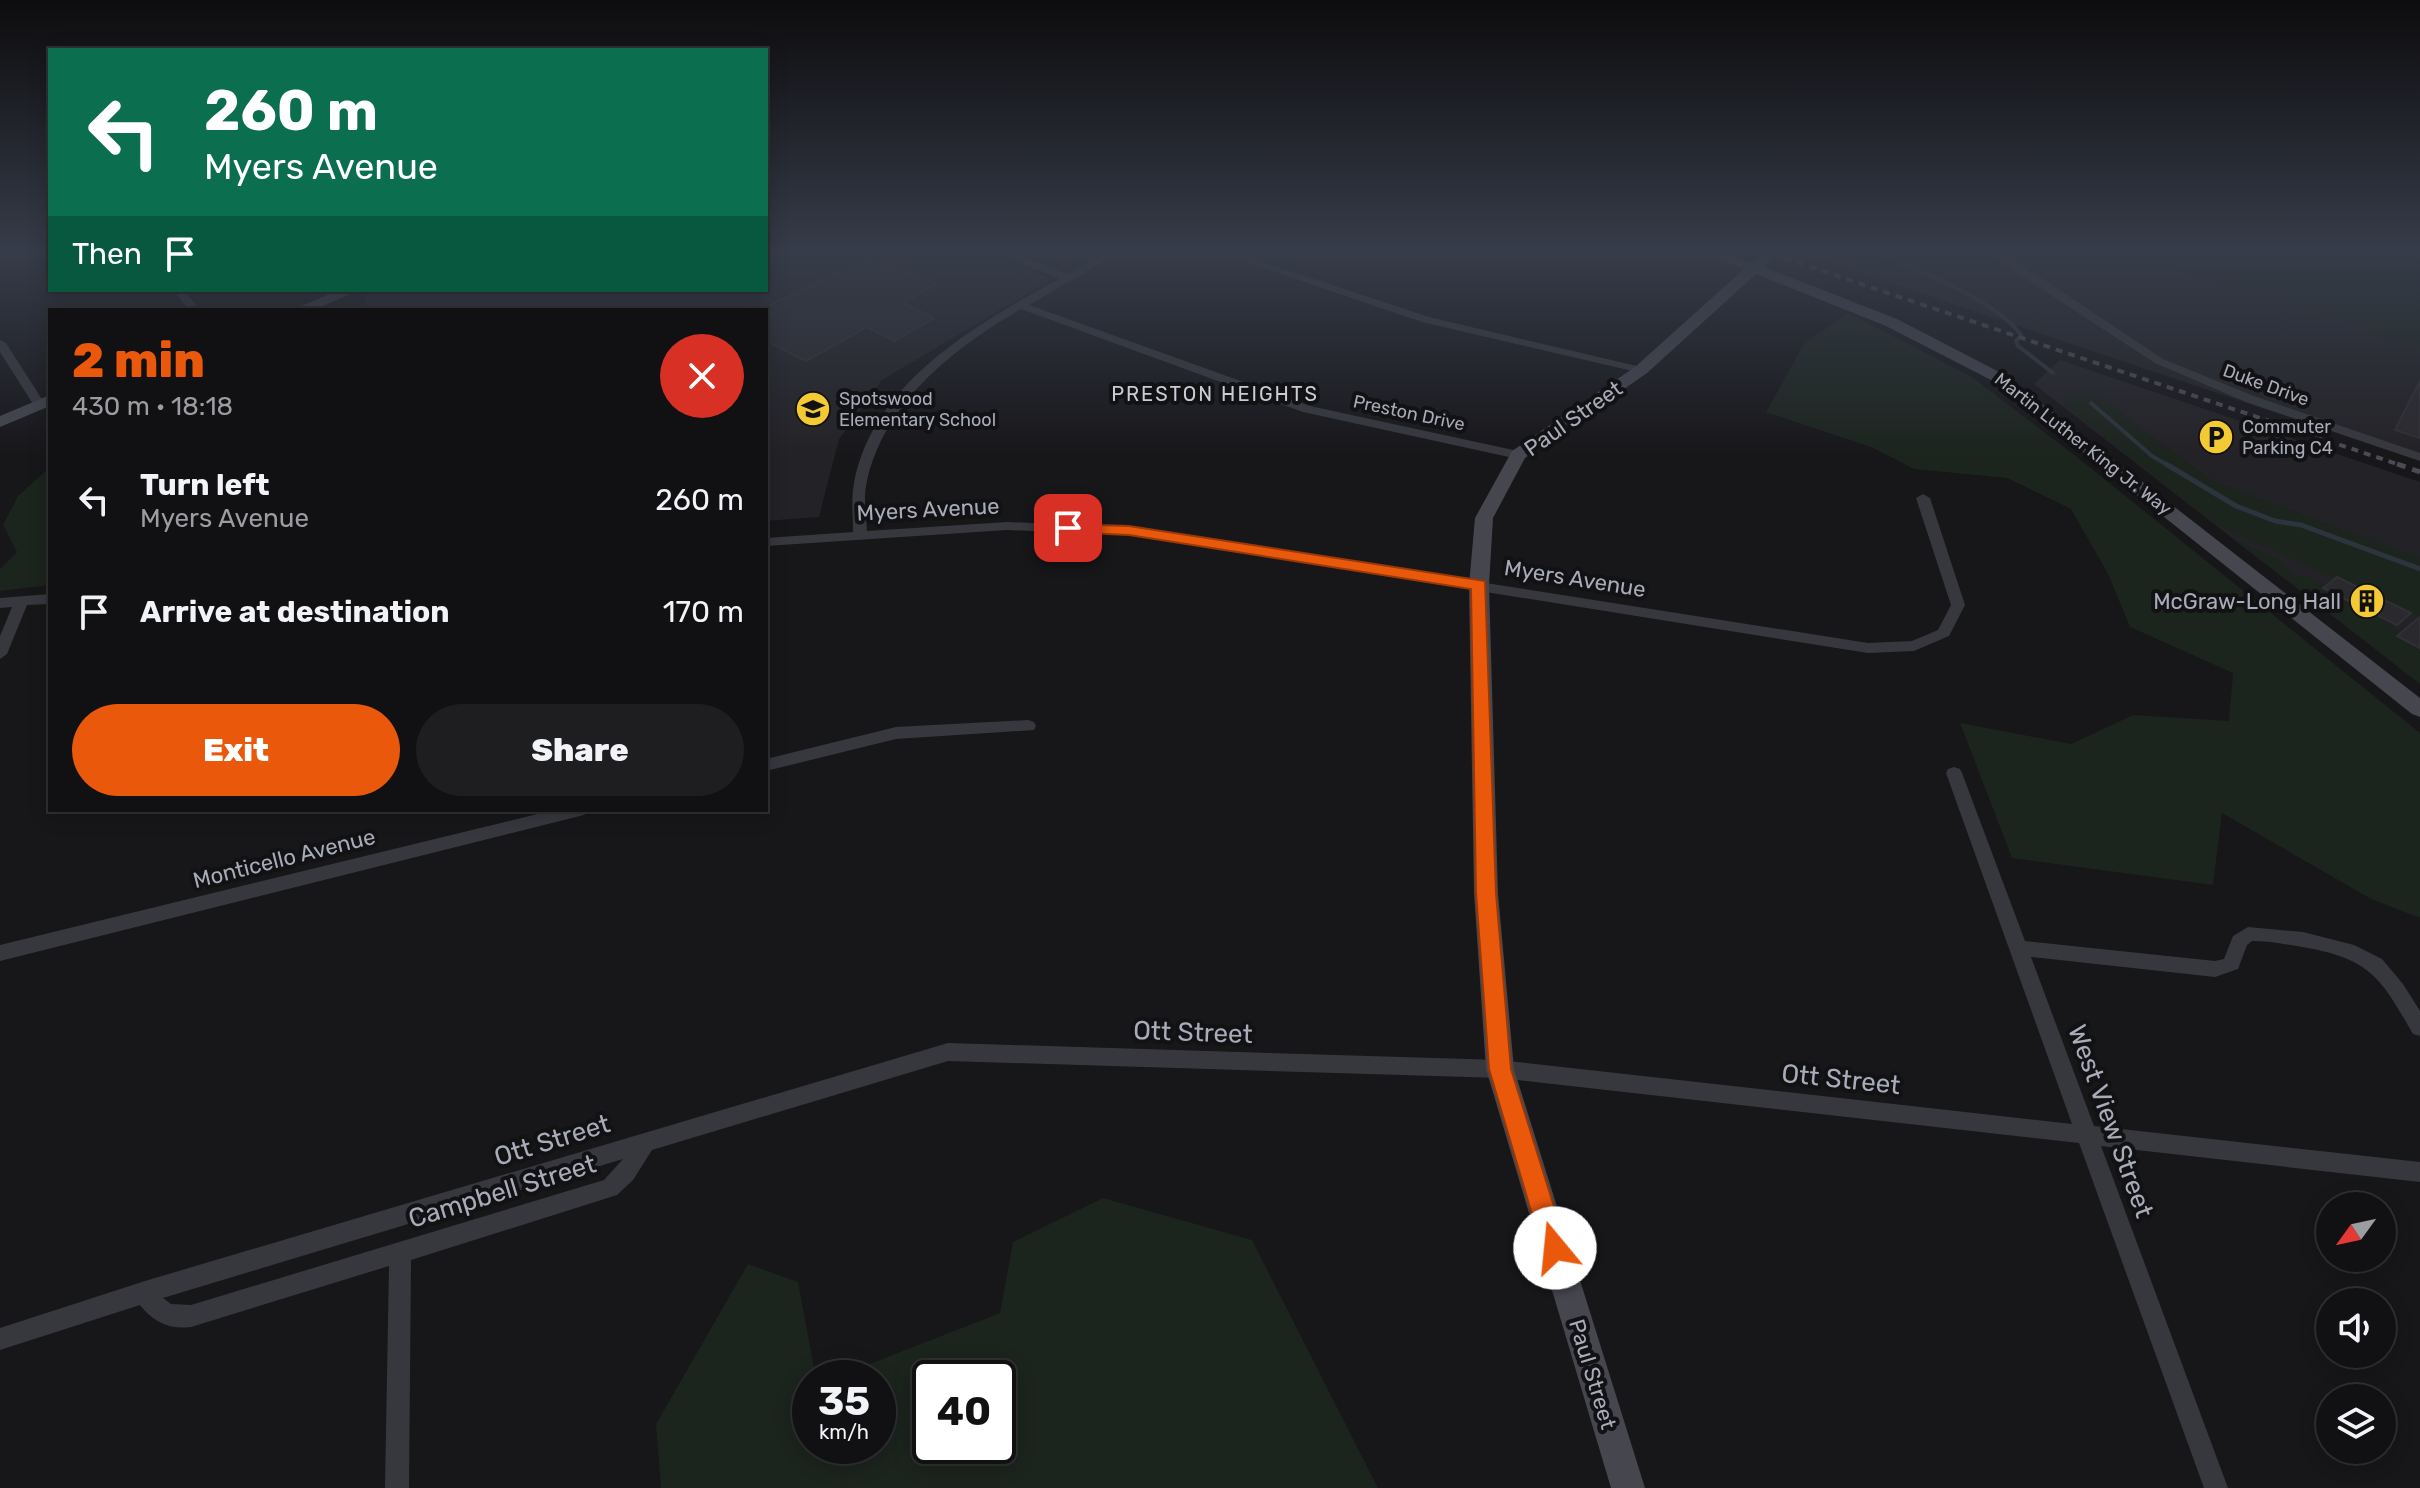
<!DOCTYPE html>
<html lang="en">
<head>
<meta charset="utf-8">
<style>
  :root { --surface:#111013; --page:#1e1e21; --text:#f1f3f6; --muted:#9c9da0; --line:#303033; --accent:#ea580c }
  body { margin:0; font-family:Rubik,sans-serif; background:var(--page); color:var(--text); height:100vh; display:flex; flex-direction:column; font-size:30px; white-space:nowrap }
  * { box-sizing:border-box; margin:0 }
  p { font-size:26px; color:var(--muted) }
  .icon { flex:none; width:44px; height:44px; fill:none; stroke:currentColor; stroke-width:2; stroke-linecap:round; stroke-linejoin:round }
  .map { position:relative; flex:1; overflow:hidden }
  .sheet { position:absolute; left:48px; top:308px; width:720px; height:504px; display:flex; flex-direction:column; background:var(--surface); border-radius:0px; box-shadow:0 4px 20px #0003,0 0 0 2px var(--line) }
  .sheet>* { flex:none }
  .banner { position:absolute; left:48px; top:48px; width:720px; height:244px; border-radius:0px; box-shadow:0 4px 20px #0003,0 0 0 2px var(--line); background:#0b6e4f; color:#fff; overflow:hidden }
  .needle { width:52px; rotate:237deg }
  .buttons { position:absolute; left:2316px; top:1192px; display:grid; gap:16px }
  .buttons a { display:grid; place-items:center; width:80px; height:80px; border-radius:50%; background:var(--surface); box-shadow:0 4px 20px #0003,0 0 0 2px var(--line); font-size:40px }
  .speed { position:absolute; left:792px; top:1360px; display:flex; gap:16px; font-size:40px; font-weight:700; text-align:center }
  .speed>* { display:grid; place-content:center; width:104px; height:104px; border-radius:50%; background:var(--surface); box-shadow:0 4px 20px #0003,0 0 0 2px var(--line); line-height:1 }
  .speed small { font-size:20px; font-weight:400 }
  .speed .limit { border:4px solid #111; border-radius:12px; background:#fff; color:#111 }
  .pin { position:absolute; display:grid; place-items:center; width:68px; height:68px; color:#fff; margin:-34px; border-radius:16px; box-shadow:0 4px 12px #0006 }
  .me { position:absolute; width:88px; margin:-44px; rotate:343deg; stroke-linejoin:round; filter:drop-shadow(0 0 6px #0008) }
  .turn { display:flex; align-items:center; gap:28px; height:168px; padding:0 24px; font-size:36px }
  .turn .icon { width:104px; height:104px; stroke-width:2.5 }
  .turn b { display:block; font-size:56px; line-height:68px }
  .then { display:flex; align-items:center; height:76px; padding:0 24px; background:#0003; gap:16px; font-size:30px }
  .round { display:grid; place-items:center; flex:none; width:84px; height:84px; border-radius:42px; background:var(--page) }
  .overview { display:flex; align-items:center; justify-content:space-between; height:136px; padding:0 24px }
  h1 { font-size:48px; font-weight:800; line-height:60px; color:var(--accent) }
  .button { display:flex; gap:16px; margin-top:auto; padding:16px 24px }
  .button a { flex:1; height:92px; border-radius:48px; background:var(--accent); color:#fff; font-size:32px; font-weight:800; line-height:92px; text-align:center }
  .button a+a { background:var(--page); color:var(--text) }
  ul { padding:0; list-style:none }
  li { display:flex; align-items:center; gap:24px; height:112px; padding:0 24px }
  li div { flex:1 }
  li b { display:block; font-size:30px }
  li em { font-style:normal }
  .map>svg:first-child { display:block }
  .built { fill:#232226 }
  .green { fill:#1c241e; fill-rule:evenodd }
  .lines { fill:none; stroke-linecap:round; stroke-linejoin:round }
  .stream-far1 { stroke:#2c343d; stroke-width:4 }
  .stream { stroke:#2c343d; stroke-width:5 }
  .building { fill:#2a292d; stroke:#313035; stroke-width:2 }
  .street { fill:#37383e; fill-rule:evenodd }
  .secondary { fill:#45464e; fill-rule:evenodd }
  .rail-far1 { stroke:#4a4b53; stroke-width:4; stroke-dasharray:7 6; stroke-linecap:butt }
  .rail { stroke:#4a4b53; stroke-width:5; stroke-dasharray:9 7; stroke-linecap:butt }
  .route { fill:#ea580c; stroke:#983908; stroke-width:2 }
  .labels { text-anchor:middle; stroke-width:8; stroke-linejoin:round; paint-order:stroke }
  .far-street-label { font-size:18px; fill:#a8acb9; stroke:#121114 }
  .far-poi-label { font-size:18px; fill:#a8acb9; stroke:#121114; text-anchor:start }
  .far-neighbourhood-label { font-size:20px; letter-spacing:2px; fill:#c9cbd5; stroke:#121114 }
  .street-label { font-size:22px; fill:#a8acb9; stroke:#121114 }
  .poi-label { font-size:22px; fill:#a8acb9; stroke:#121114; text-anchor:end }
  .near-street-label { font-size:26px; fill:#a8acb9; stroke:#121114 }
</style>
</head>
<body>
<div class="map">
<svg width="2420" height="1488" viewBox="0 0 2420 1488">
  <rect width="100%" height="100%" fill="#171619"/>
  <!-- built -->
  <path class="built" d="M 766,250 L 960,250 L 1016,263 L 1052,279 L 882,380 L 839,439 L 819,517 L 766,521 L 766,310 L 367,310 L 363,293 L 316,295 L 310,290 L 766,290 Z
    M 1792,250 L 2420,250 L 2420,461 Z
    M 2060,360 L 2420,482 L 2420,684 L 2034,384 Z"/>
  <!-- green -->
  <path class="green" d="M 2173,250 L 2420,250 L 2420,345 L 2367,333 L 2370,327 L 2173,269 Z
    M 1848,313 L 1972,377 L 2082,461 L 2420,733 L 2420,918 L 2371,899 L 2222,813 L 2213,885 L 2012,858 L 1960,723 L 2071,744 L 2133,715 L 2229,721 L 2233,673 L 2130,627 L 2108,574 L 2071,509 L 2007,478 L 1914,469 L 1871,447 L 1766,412 L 1804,344 Z
    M 2094,393 L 2213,481 L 2420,558 L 2420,617 L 2216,524 L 2065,406 L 2064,396 Z
    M 50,467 L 50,585 L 0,591 L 0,569 L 17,552 L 3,525 L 18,496 Z
    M 2236,540 L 2279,560 L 2295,577 L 2304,575 L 2393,623 L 2390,626 L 2402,632 L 2397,637 L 2420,648 L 2420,684 Z
    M 1103,1198 L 1252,1240 L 1378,1488 L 661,1488 L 656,1424 L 748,1264 L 798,1282 L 816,1378 L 810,1378 L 810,1446 L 878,1446 L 878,1378 L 834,1378 L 1000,1313 L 1013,1242 ZM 998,1378 L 998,1446 L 930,1446 L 930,1378 Z"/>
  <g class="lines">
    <!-- stream-far1 -->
    <path class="stream-far1" d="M 1869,250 C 1911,267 1995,299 2021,335 L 2016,341 L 2018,346 L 2053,373
      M 2091,403 L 2152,456 L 2169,466"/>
    <!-- stream -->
    <path class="stream" d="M 2166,464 L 2236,506 L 2275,521 L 2301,525 L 2420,569"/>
  </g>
  <!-- building -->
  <path class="building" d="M 870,257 L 937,284 L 903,303 L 934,318 L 894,341 L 867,327 L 806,361 L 766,341 L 766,307 Z
    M 2420,381 L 2420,438 L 2395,430 Z
    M 2337,577 L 2411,613 L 2397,625 L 2323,588 Z
    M 2420,617 L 2420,648 L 2397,636 Z"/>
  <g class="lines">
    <!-- street -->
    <path class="street" d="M 977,250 C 1010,250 1037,262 1067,274 L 1111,250 L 1123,250 L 1029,305 L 1310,406 L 1518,451 L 1524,455 L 1518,459 L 1303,412 L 1021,309 C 954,348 885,401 867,481 C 863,497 866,515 867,531 L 1007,522 L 1129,527 L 1868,643 L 1912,641 L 1938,630 L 1951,605 L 1916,498 L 1923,494 L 1930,498 L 1965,605 L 1949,636 L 1914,651 L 1868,653 L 1129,535 L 1007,530 L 766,546 L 766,538 L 853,532 C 853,516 851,499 854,483 C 873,382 977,324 1059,279 L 1012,259 Z
      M 1211,250 L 1226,250 L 1429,317 L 1641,367 L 1647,370 L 1641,373 L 1422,322 Z
      M 1982,250 L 1994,250 L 2040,277 L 2163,359 L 2254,396 L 2420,453 L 2420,461 L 2246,402 L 2155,363 Z
      M 173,290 L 184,290 L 200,310 L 189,310 Z
      M 0,340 L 6,343 L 45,404 L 43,407 L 35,407 L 33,404 L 0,352 Z
      M 50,594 L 50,604 L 27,605 L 7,654 L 0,659 L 0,636 L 12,607 L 0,608 L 0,598 Z
      M 1028,720 L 1034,722 L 1036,726 L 1034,730 L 896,739 L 766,771 L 766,759 L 896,727 Z
      M 1954,767 L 1960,769 L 1962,773 L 2025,941 L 2215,961 L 2224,959 L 2233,936 L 2248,927 L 2303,932 L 2354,945 L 2382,959 L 2403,984 L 2420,1011 L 2420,1036 L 2413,1034 C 2382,980 2372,960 2308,948 C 2289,945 2271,941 2252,941 L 2247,945 L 2238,969 L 2215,977 L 2031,957 L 2094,1126 L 2420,1162 L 2420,1182 L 2101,1146 L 2228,1488 L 2204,1488 L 2079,1143 L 1500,1078 L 948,1061 L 652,1150 L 633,1180 L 617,1195 L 411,1260 L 409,1488 L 385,1488 L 389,1266 L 191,1327 C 170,1330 153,1322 140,1305 L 0,1350 L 0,1328 L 145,1281 L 948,1043 L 1500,1060 L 2072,1124 L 1946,773 L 1948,769 ZM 623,1159 L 604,1180 L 191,1305 L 171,1304 L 163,1298 Z
      M 554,810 L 588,810 L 586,814 L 580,816 L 0,961 L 0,945 Z"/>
    <!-- secondary -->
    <path class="secondary" d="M 1696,250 L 1716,250 L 1752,263 L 1766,250 L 1781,250 L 1764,267 L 1897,319 L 2005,375 L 2420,698 L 2420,717 L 2412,714 L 1993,381 L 1886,326 L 1756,274 L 1647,373 L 1525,458 L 1493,518 L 1489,585 L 1498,893 L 1514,1069 L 1645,1488 L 1611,1488 L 1486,1069 L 1474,893 L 1469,585 L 1475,518 L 1512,451 L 1635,367 L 1744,269 Z
      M 339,290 L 360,290 L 313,310 L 292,310 Z
      M 50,395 L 50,406 L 0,427 L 0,416 Z"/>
    <!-- rail-far1 -->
    <path class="rail-far1" d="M 1760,250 L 2403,466"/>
    <!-- rail -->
    <path class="rail" d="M 2397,464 L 2420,472"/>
  </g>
  <!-- sky -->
  <linearGradient id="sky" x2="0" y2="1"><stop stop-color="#0d0c0e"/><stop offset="0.55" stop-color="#363c49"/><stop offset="1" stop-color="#363c49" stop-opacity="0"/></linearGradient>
  <rect width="2420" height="458" fill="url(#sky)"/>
  <!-- route -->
  <path class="route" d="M 1068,524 L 1129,526 L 1485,581 L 1496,893 L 1511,1069 L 1567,1248 L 1563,1257 L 1555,1261 L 1546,1257 L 1542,1248 L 1489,1069 L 1476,893 L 1471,589 L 1129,535 L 1062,532 L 1060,528 Z"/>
  <!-- icons -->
  <defs>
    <g id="school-disc" transform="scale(1.8)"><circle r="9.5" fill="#f3c934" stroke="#121114"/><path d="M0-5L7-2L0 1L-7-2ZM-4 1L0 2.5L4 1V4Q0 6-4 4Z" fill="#111"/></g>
    <g id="parking-disc" transform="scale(1.8)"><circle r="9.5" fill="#f3c934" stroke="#121114"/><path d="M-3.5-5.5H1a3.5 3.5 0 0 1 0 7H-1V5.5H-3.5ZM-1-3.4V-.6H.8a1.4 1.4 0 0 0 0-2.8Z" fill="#111"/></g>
    <g id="building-disc" transform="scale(1.8)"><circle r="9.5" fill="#f3c934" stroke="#121114"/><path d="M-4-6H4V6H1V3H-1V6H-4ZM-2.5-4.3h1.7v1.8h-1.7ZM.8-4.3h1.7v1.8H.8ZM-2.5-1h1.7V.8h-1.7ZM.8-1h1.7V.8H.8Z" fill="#111"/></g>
  </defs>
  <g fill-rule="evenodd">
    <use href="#school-disc" x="813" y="409"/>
    <use href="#parking-disc" x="2216" y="437"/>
    <use href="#building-disc" x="2367" y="601"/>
  </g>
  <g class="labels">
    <!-- far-street labels -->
    <g class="far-street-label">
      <text transform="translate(2266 385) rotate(20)" y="6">Duke Drive</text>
      <text transform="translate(1409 413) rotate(12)" y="6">Preston Drive</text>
      <text transform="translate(2083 444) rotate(38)" y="6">Martin Luther King Jr. Way</text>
    </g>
    <!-- far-poi labels -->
    <g class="far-poi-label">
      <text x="839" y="405">Spotswood<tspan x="839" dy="21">Elementary School</tspan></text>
      <text x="2242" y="433">Commuter<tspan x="2242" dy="21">Parking C4</tspan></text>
    </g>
    <!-- far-neighbourhood labels -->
    <g class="far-neighbourhood-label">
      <text x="1215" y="401">PRESTON HEIGHTS</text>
    </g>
    <!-- street labels -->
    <g class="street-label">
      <text transform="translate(1573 418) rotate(-35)" y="8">Paul Street</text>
      <text transform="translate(928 509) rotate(-3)" y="8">Myers Avenue</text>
      <text transform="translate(1575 578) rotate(9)" y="8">Myers Avenue</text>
      <text transform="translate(284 858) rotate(-14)" y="8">Monticello Avenue</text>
      <text transform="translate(1593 1374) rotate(73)" y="8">Paul Street</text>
    </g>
    <!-- poi labels -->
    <g class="poi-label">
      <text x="2341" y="609">McGraw-Long Hall</text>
    </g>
    <!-- near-street labels -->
    <g class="near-street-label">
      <text transform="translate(1193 1032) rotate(2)" y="9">Ott Street</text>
      <text transform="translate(1841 1079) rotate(6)" y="9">Ott Street</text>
      <text transform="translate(2111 1121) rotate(70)" y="9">West View Street</text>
      <text transform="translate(552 1140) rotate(-17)" y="9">Ott Street</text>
      <text transform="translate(502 1191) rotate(-17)" y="9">Campbell Street</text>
    </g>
  </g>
</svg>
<div class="buttons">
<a><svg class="needle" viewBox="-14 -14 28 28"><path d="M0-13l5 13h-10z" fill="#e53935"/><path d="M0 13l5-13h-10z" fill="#9c9da0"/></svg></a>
<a><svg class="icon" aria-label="sound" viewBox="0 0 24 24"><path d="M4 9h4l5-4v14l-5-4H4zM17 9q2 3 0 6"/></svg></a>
<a><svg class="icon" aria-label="layers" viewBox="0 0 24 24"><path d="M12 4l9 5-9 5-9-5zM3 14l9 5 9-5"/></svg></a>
</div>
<div class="speed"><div>35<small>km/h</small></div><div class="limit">40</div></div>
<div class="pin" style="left:1068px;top:528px;background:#d93025"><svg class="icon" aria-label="arrive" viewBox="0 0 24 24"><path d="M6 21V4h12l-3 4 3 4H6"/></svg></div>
<svg class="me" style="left:1555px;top:1248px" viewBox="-20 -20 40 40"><circle r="19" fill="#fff"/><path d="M0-13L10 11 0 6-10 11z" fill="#ea580c"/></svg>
<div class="banner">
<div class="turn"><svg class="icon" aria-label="left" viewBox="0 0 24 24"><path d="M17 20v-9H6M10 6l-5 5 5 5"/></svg><div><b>260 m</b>Myers Avenue</div></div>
<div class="then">Then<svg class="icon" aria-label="arrive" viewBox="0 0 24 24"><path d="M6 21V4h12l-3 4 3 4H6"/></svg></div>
</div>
<section class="sheet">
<div class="overview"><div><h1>2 min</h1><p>430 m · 18:18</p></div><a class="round" style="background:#d93025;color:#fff"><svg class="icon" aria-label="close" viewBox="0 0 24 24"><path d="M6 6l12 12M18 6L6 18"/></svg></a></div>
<ul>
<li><svg class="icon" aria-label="left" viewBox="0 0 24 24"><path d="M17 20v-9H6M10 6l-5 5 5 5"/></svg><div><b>Turn left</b><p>Myers Avenue</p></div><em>260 m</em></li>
<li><svg class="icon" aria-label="arrive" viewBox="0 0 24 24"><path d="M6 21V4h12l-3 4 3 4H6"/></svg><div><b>Arrive at destination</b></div><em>170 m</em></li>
</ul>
<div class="button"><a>Exit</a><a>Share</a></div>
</section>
</div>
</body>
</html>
